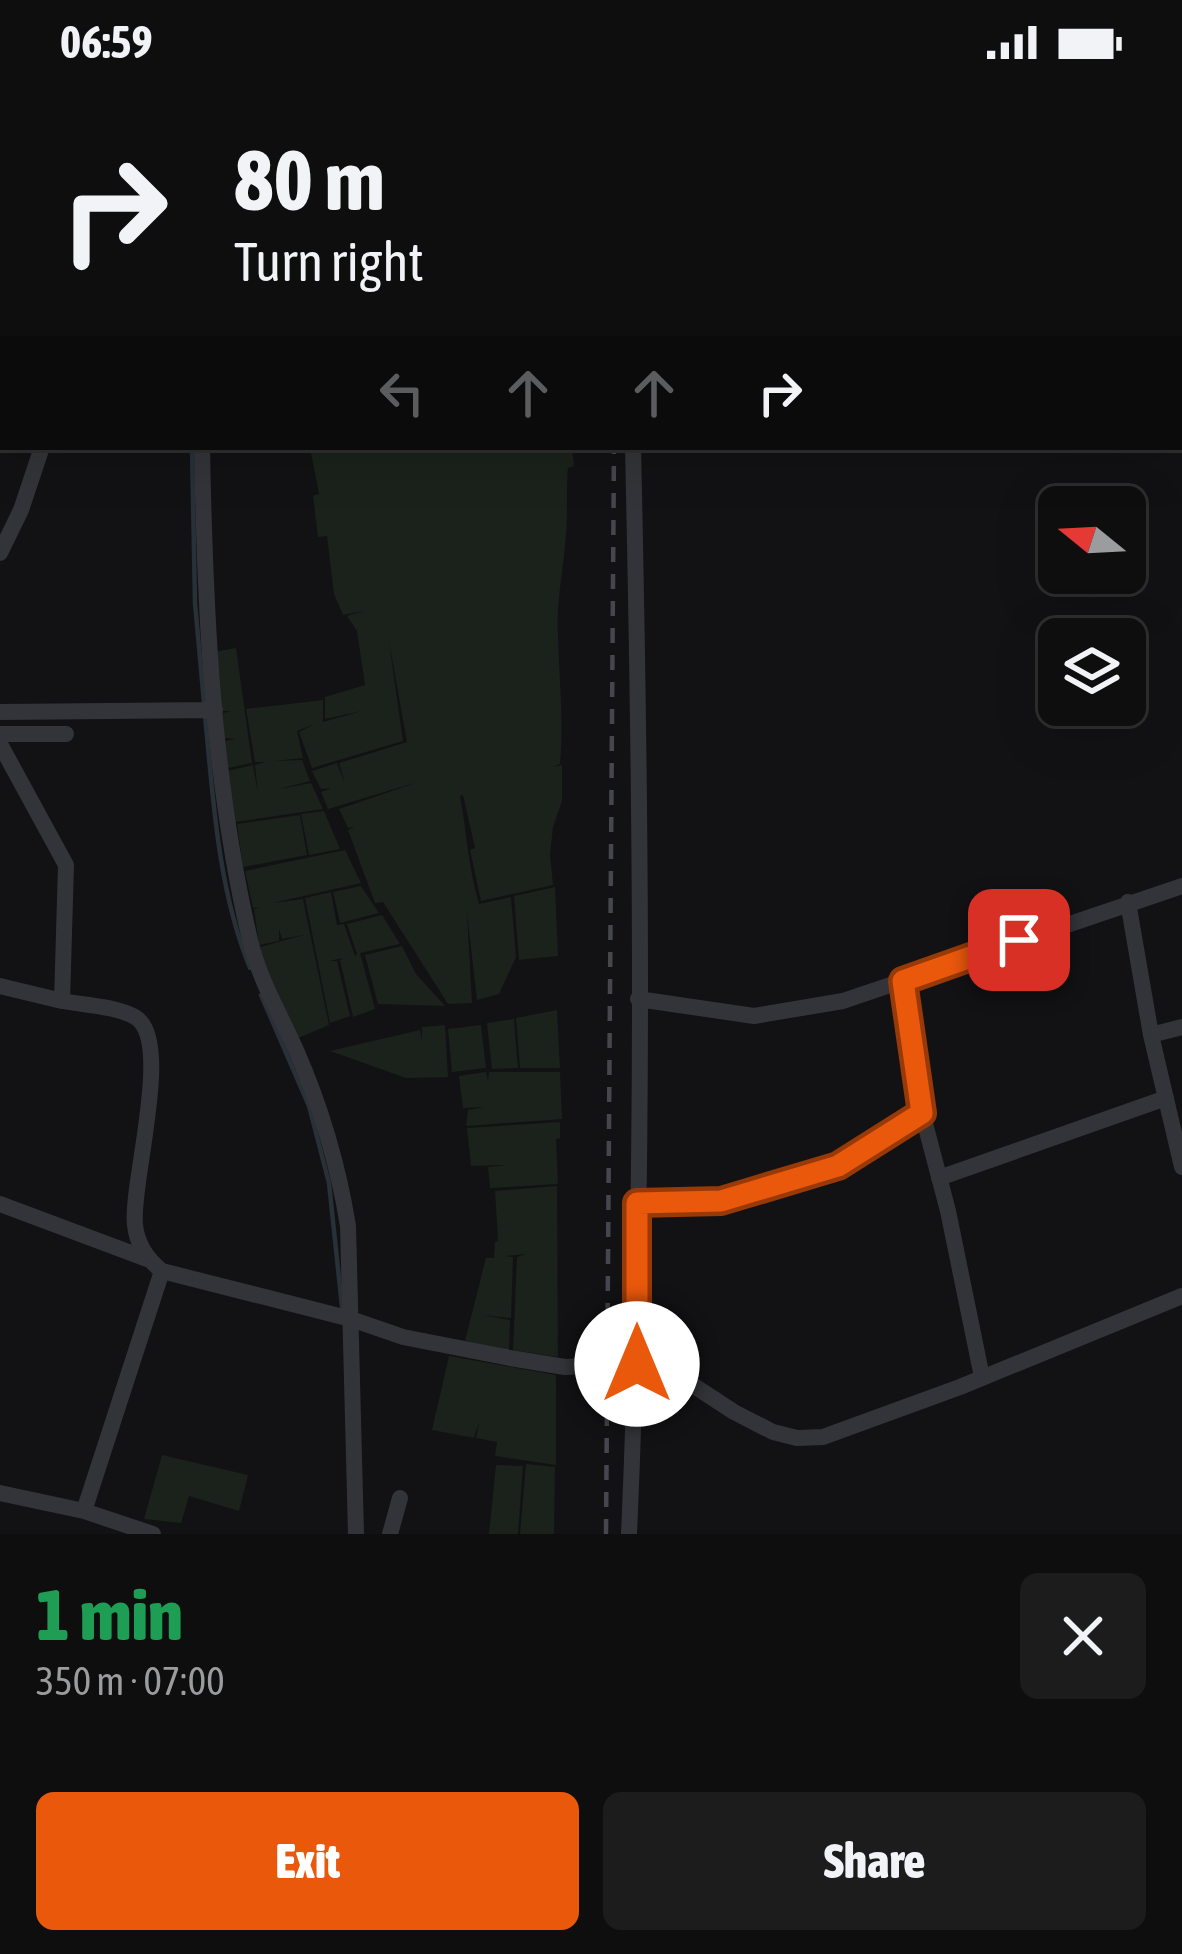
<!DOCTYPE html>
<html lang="en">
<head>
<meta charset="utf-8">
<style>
  :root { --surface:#0e0e0f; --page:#1c1c1d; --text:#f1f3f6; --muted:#9b9c9e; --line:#2e2e2f; --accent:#ea580c }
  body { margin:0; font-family:"Asap Condensed",sans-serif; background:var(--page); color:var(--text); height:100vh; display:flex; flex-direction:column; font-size:45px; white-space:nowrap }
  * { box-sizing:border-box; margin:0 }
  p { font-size:39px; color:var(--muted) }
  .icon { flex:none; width:66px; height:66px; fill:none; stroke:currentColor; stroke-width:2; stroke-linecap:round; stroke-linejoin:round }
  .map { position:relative; height:1450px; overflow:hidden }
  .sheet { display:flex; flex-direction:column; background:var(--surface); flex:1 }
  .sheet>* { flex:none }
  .guide { position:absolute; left:0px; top:0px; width:1182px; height:366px; box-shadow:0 12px 48px #0002,0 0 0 3px var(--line); background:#0e0e0f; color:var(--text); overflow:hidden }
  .needle { width:78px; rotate:288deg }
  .controls { position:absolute; left:1038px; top:402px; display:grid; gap:24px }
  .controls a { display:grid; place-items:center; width:108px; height:108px; border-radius:18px; background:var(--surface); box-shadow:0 12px 48px #0002,0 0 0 3px var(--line); font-size:60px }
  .pin { position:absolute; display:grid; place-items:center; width:102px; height:102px; color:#fff; margin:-51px; border-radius:24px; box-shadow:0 6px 18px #0006 }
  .me { position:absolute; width:132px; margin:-66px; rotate:0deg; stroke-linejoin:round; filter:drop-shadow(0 0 9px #0008) }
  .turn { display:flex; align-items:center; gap:42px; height:252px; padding:0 36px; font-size:54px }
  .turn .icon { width:156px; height:156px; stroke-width:2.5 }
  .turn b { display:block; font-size:84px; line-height:102px }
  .lanes { display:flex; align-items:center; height:114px; padding:0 36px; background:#0003; justify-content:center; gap:60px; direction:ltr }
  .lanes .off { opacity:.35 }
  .round { display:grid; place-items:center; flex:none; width:126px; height:126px; border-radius:18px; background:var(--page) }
  .summary { display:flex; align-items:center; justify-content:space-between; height:204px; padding:0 36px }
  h1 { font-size:72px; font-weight:800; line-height:90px; color:#1e9e55 }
  .primary-button { display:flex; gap:24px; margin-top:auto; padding:24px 36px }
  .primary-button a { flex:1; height:138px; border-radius:18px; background:var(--accent); color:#fff; font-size:48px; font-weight:800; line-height:138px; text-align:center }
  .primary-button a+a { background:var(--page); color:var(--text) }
  .status { display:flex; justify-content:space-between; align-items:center; height:84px; padding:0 60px; background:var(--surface); direction:ltr }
  .status svg { height:33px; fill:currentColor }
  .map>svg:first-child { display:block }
  .green { fill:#1a221b }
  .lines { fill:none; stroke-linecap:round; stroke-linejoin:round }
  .stream { stroke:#283038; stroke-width:4.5 }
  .minor { stroke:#333439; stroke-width:16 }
  .rail { stroke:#46474e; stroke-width:4.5; stroke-dasharray:15 12; stroke-linecap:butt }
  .route-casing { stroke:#983908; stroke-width:30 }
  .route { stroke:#ea580c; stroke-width:21 }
</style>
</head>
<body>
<div class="status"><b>06:59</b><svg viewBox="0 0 49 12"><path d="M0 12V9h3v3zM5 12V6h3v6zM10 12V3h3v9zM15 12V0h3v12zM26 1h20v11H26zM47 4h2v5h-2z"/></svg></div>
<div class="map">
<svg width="1182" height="1450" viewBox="0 0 1182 1450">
  <rect width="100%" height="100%" fill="#121214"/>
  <!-- green -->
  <path class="green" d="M 310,363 L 572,363 L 574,382 L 568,384 C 566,406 568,427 566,449 C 564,483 556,517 558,551 C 559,593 564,637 560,680 L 553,683 L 562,681 L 562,717 L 553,743 L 550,771 L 553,801 L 481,817 L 470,766 L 475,764 L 463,711 L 460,712 C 467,749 468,783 479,820 L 511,813 L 516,873 L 499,910 L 477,916 L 467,829 L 472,919 L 448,920 L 383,818 L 375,819 L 348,746 L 354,743 L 348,744 L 339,725 L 418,698 L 328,725 L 321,708 L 331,704 L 321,705 L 312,687 L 337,679 L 345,700 L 339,679 L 407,658 L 389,558 L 403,657 L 312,684 L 299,648 L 315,640 L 297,647 L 303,674 L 274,677 L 302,676 L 310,697 L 279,705 L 311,699 L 323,725 L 235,738 L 227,687 L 253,681 L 258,710 L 255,681 L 265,678 L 255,678 L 246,625 L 323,616 L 323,638 L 362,627 L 325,635 L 325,613 L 365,601 L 357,547 L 347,532 L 363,527 L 343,531 L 334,510 L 327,452 L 318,453 L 313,412 L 319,410 Z
    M 236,564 L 252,679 L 228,684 L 225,657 L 235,655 L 224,654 L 223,629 L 231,627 L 220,627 L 214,568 Z
    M 324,727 L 340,765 L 309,771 L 301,730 Z
    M 300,731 L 307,771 L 243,783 L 237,740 Z
    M 345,766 L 361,799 L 273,819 L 303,815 L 329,941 L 296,955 L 267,895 L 260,863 L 304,851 L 282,855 L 279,845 L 279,857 L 259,861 L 254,825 L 261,823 L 253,824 L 245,787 Z
    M 361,802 L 379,829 L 340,839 L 333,808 Z
    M 555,803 L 558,872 L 519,876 L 514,812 Z
    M 331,808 L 337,841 L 344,840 L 355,872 L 357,870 L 347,840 L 382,831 L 400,860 L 360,869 L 375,925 L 353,933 L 340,876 L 343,874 L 329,877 L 337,877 L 350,932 L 330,939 L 305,814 Z
    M 402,862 L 416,890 L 445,922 L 378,920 L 365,871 Z
    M 557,926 L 560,984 L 520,984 L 516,934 Z
    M 514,935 L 518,984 L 492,985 L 487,939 Z
    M 445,941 L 448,993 L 406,994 L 330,967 L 420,946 L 422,957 L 422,943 Z
    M 481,941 L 486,984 L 452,988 L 448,945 Z
    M 486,988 L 488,997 L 489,988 L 560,988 L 562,1035 L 466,1042 L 468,1026 L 484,1023 L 463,1024 L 459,992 Z
    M 560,1038 L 560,1054 L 556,1055 L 558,1100 L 490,1104 L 488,1083 L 507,1081 L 471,1082 L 467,1044 Z
    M 557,1102 L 558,1273 L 513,1266 L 517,1173 L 526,1170 L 505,1172 L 513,1173 L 511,1234 L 483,1231 L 510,1236 L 509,1267 L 465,1257 L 486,1174 L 494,1174 L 495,1158 L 498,1157 L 495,1107 Z
    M 449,1272 L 556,1291 L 556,1381 L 495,1372 L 497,1358 L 476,1354 L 479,1338 L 474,1354 L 432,1346 Z
    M 162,1371 L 248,1391 L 239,1427 L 189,1412 L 181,1439 L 144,1435 Z
    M 526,1380 L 555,1383 L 554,1450 L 520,1450 Z
    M 496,1381 L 523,1382 L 518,1450 L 489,1450 Z"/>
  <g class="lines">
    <!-- stream -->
    <path class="stream" d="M 73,0 L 75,3
      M 192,363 L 195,519 L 204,619
      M 205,631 C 213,714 218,806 250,884
      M 261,911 L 309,1022 L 329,1099 L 342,1223"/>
    <!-- minor -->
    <path class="minor" d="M 84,0 L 85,3
      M 634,3 L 634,0
      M 990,3 L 1001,0
      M 0,224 L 3,225
      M 202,363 C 205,528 212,694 250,856 C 259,895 280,930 296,966 C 321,1023 338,1080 348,1142 L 356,1450
      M 0,469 L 21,426 L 42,363
      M 0,628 L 215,626
      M 0,650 L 66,650
      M 0,660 L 66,781 L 62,917 C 84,921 115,922 135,933 C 174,955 130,1101 135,1141 C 137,1160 148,1176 162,1187 L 351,1235 L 403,1253 L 510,1274 L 565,1283 L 637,1280 L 659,1283 L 682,1294 L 734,1328 L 773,1348 L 797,1354 L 823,1353 L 960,1303 L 1182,1212
      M 1128,818 L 1151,951 L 1182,1083
      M 903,897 L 918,1013 L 948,1127 L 982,1293
      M 0,902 L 62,917
      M 638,915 L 754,932 L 843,917 L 1182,802
      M 1151,951 L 1182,943
      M 939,1094 L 1166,1014
      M 637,1119 L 720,1117 L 838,1082 L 922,1029
      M 0,1120 L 147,1175
      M 0,1409 L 84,1427 L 162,1187
      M 84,1427 L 153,1450
      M 390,1450 L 400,1414
      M 629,1450 C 645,1088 641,725 633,363"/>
    <!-- rail -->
    <path class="rail" d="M 603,3 L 603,0
      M 606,1450 L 614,363"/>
  </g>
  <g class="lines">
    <!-- route casing -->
    <g class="route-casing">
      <path id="route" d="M 637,1280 L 637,1119 L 721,1117 L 838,1082 L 922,1029 L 903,897 L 1019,856"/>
    </g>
    <!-- route -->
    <use href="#route" class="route"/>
  </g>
</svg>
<div class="controls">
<a><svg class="needle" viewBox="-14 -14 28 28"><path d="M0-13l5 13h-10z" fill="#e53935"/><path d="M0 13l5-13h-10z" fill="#9b9c9e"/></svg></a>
<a><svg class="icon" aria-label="layers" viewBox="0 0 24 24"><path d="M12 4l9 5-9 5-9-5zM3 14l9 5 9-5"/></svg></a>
</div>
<div class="pin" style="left:1019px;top:856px;background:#d93025"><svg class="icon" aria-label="arrive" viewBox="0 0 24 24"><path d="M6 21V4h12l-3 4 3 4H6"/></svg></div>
<svg class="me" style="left:637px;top:1280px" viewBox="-20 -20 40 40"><circle r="19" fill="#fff"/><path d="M0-13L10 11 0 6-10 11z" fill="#ea580c"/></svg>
<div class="guide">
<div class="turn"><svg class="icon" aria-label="right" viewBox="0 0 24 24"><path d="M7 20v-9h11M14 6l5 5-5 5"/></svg><div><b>80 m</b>Turn right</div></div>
<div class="lanes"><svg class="icon off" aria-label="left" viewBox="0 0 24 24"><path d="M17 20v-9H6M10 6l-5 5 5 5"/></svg><svg class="icon off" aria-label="ahead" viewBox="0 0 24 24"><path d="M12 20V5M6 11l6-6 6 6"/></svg><svg class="icon off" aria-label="ahead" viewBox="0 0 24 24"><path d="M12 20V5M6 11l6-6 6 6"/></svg><svg class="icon" aria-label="right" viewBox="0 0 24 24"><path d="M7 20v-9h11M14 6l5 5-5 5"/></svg></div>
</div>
</div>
<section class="sheet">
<div class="summary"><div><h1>1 min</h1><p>350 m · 07:00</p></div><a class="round"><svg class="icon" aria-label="close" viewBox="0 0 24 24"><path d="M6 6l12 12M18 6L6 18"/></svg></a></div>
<div class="primary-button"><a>Exit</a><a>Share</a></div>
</section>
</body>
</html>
